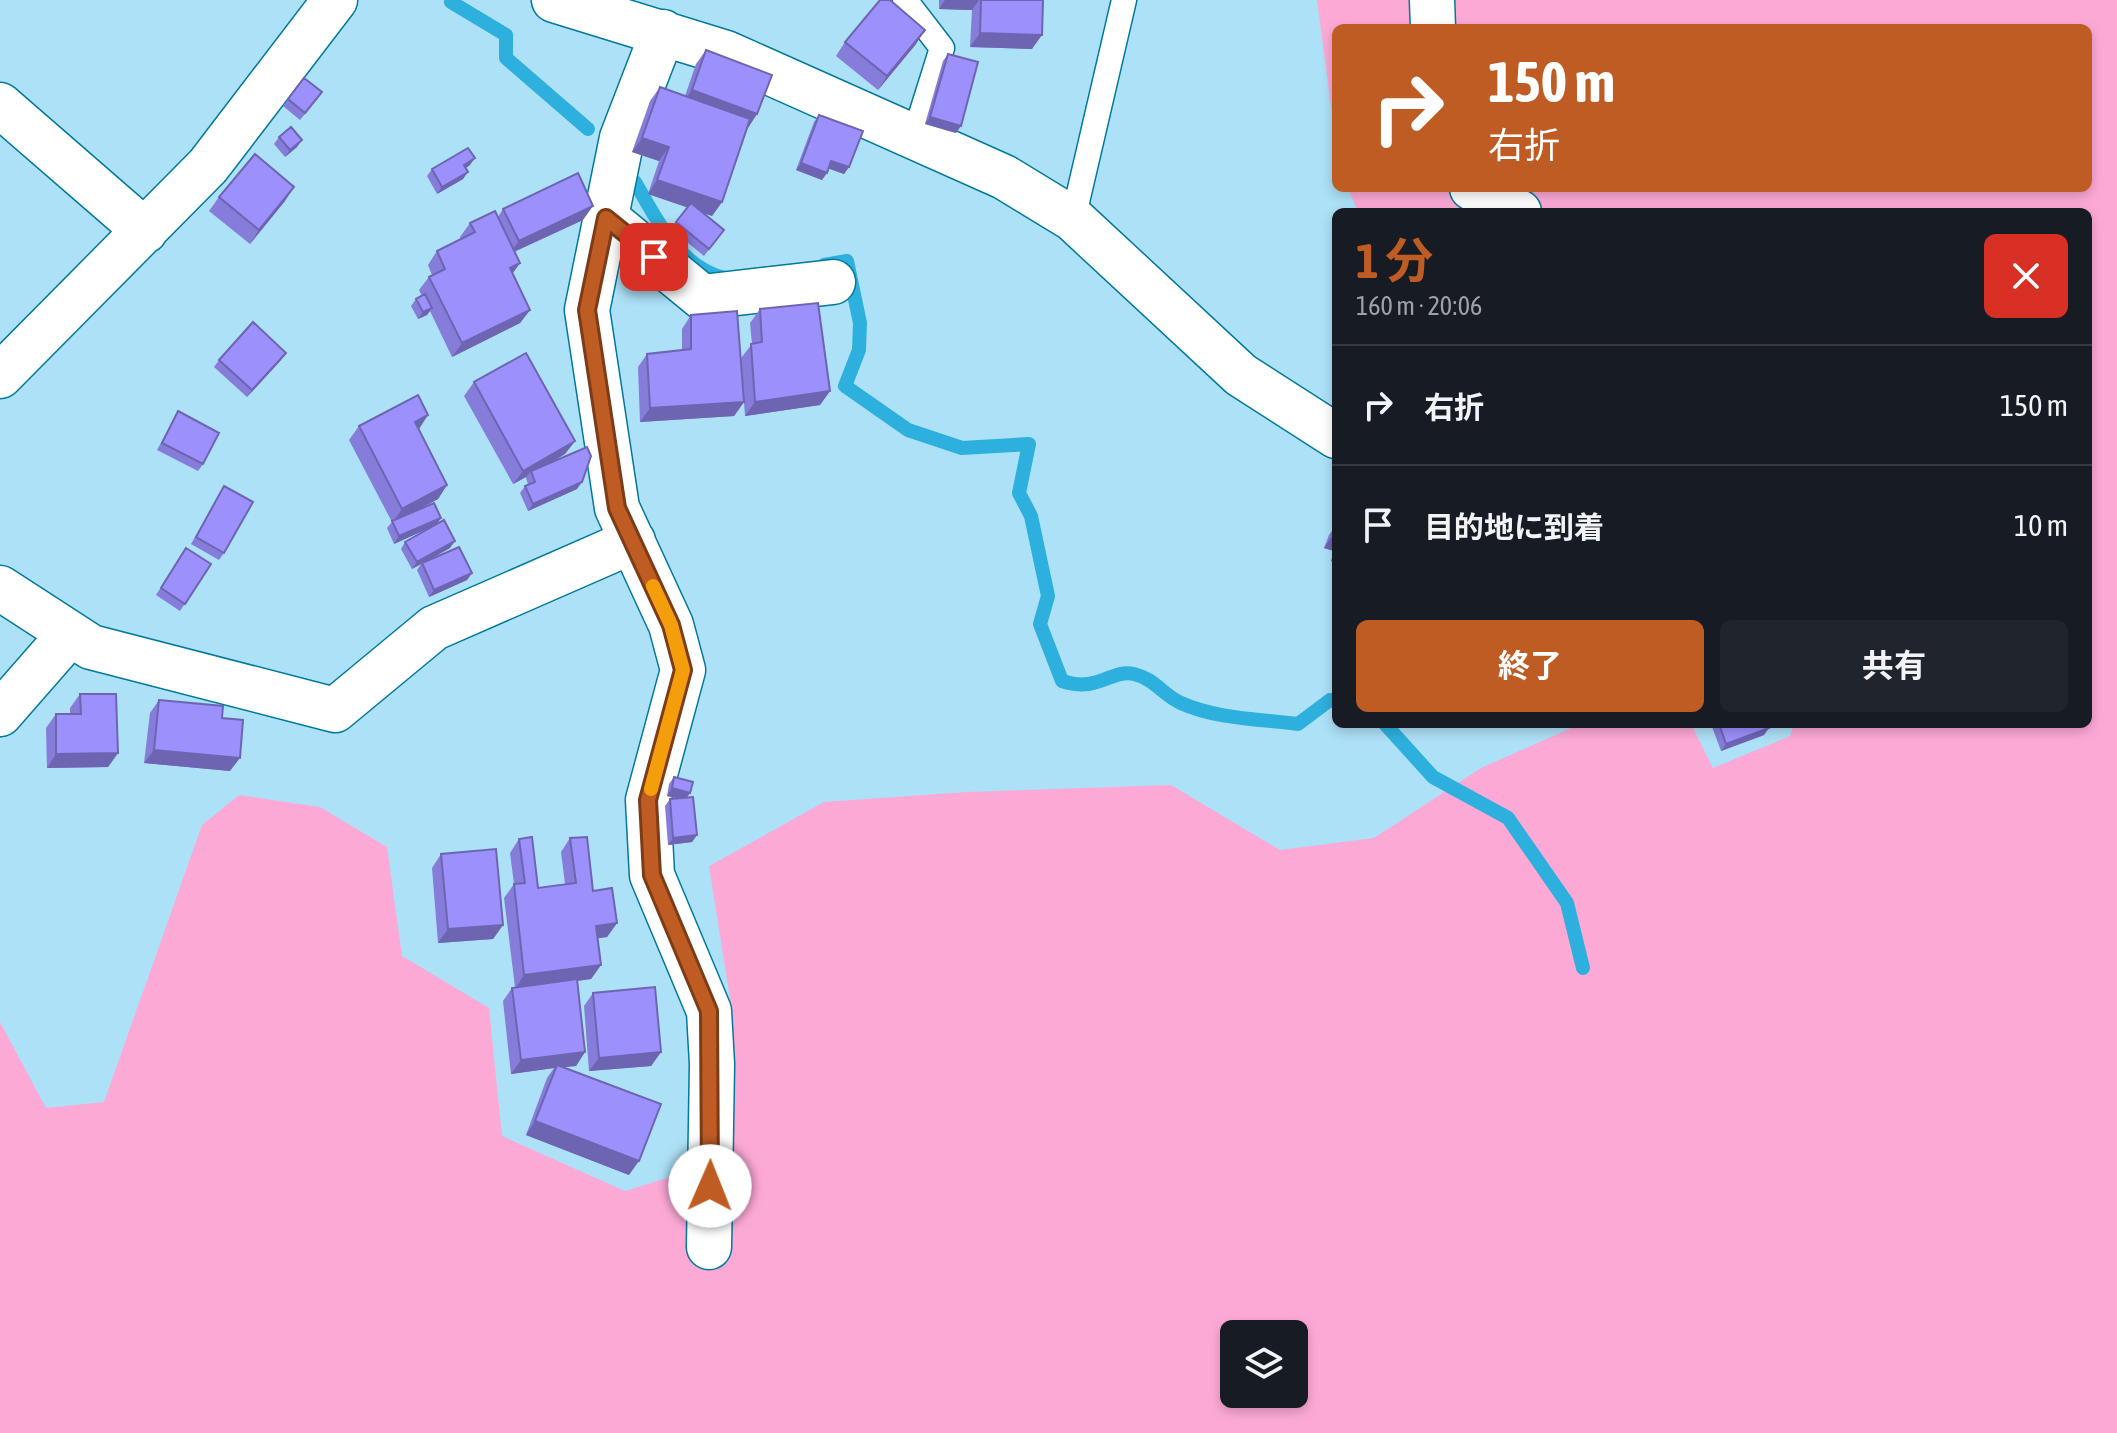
<!DOCTYPE html>
<html lang="ja">
<head>
<meta charset="utf-8">
<style>
  :root { --surface:#171b24; --page:#20242c; --text:#f1f3f6; --muted:#9ea1a6; --line:#363941; --accent:#bf5c24 }
  body { margin:0; font-family:"Asap Condensed","Noto Sans JP",sans-serif; background:var(--page); color:var(--text); height:100vh; display:flex; flex-direction:column; font-size:30px; white-space:nowrap }
  * { box-sizing:border-box; margin:0 }
  p { font-size:26px; color:var(--muted) }
  .icon { flex:none; width:44px; height:44px; fill:none; stroke:currentColor; stroke-width:2; stroke-linecap:round; stroke-linejoin:round }
  .map { position:relative; flex:1; overflow:hidden }
  .sheet { position:absolute; left:1332px; top:208px; width:760px; height:520px; display:flex; flex-direction:column; background:var(--surface); border-radius:12px; box-shadow:0 4px 12px #0003 }
  .sheet>* { flex:none }
  .hud { position:absolute; left:1332px; top:24px; width:760px; height:168px; border-radius:12px; box-shadow:0 4px 12px #0003; background:#bf5c24; color:#fff; overflow:hidden }
  .fabs { position:absolute; left:1220px; top:1320px; display:grid; gap:16px }
  .fabs a { display:grid; place-items:center; width:88px; height:88px; border-radius:12px; background:var(--surface); box-shadow:0 4px 12px #0003; font-size:40px }
  .pin { position:absolute; display:grid; place-items:center; width:68px; height:68px; color:#fff; margin:-34px; border-radius:16px; box-shadow:0 4px 12px #0006 }
  .me { position:absolute; width:88px; margin:-44px; rotate:1deg; stroke-linejoin:round; filter:drop-shadow(0 0 6px #0008) }
  .turn { display:flex; align-items:center; gap:28px; height:168px; padding:0 24px; font-size:36px }
  .turn .icon { width:104px; height:104px; stroke-width:2.5 }
  .turn b { display:block; font-size:56px; line-height:68px }
  .round { display:grid; place-items:center; flex:none; width:84px; height:84px; border-radius:12px; background:var(--page) }
  .summary { display:flex; align-items:center; justify-content:space-between; height:136px; padding:0 24px }
  h1 { font-size:48px; font-weight:700; line-height:60px; color:var(--accent) }
  .button { display:flex; gap:16px; margin-top:auto; padding:16px 24px }
  .button a { flex:1; height:92px; border-radius:12px; background:var(--accent); color:#fff; font-size:32px; font-weight:700; line-height:92px; text-align:center }
  .button a+a { background:var(--page); color:var(--text) }
  ul { padding:0; list-style:none }
  li { display:flex; align-items:center; gap:24px; height:120px; padding:0 24px; border-top:2px solid var(--line) }
  li div { flex:1 }
  li b { display:block; font-size:30px }
  li em { font-style:normal }
  .map>svg:first-child { display:block }
  .green { fill:#fda9d6; fill-rule:evenodd }
  .lines { fill:none; stroke-linecap:round; stroke-linejoin:round }
  .stream { stroke:#2db0dd; stroke-width:14 }
  .lane-casing { stroke:#00799b; stroke-width:27 }
  .street-casing { stroke:#00799b; stroke-width:47 }
  .lane { stroke:#fff; stroke-width:24 }
  .street { stroke:#fff; stroke-width:44 }
  .wall { fill:#867cda }
  .shaded-wall { fill:#6d65b1 }
  .building { fill:#9c90fd; stroke:#6d65b1; stroke-width:2 }
  .route-casing { stroke:#7c3c17; stroke-width:20 }
  .route { stroke:#bf5c24; stroke-width:14 }
  .slow { stroke:#f59e0b; stroke-width:14 }
</style>
</head>
<body>
<div class="map">
<svg width="2117" height="1433" viewBox="0 0 2117 1433">
  <rect width="100%" height="100%" fill="#ade1f8"/>
  <!-- green -->
  <path class="green" d="M 1317,0 L 2117,0 L 2117,1433 L 0,1433 L 0,1022 L 46,1108 L 104,1102 L 202,825 L 239,795 L 320,807 L 387,847 L 402,956 L 489,1008 L 502,1136 L 625,1191 L 729,1159 L 731,1005 L 709,866 L 824,802 L 966,792 L 1171,785 L 1280,850 L 1374,838 L 1481,768 L 1580,724 L 1691,724 L 1713,768 L 1790,736 L 1794,724 L 2088,724 L 2088,212 L 1358,212 L 1348,188 L 2088,188 L 2088,28 L 1336,28 L 1336,144 ZM 1234,1334 L 1294,1334 L 1294,1394 L 1234,1394 Z"/>
  <g class="lines">
    <!-- stream -->
    <path class="stream" d="M 451,2 L 506,35 L 506,58 L 588,129
      M 635,182 C 656,218 679,268 725,278
      M 824,265 L 847,261 L 860,323 L 859,350 L 845,386 L 908,430 L 962,448 L 1029,444 L 1019,493 L 1031,516 L 1048,596 L 1040,624 L 1062,681 C 1099,693 1110,669 1134,674 C 1155,679 1163,695 1181,703 C 1216,719 1260,719 1298,724 L 1330,700 L 1336,702
      M 1385,724 L 1433,777 L 1508,818 L 1567,903 L 1583,968"/>
    <!-- lane casing -->
    <g class="lane-casing">
      <path id="lane" d="M 905,0 L 942,48 L 914,137
        M 1073,219 L 1124,0"/>
    </g>
    <!-- street casing -->
    <g class="street-casing">
      <path id="street" d="M 554,0 L 726,53 L 1004,177 L 1073,219 L 1241,375 L 1336,436
        M 1432,0 L 1433,28
        M 663,32 L 622,138 L 587,310 L 617,508 L 671,625 L 683,670 L 648,800 L 652,875 L 709,1011 L 712,1064 L 709,1247
        M 0,105 L 145,231
        M 1472,188 L 1519,212
        M 606,218 L 702,297 L 833,282
        M 0,376 L 208,166 L 335,0
        M 0,588 L 91,647 L 335,710 L 434,628 L 633,541
        M 0,714 L 70,634"/>
    </g>
    <!-- lane -->
    <use href="#lane" class="lane"/>
    <!-- street -->
    <use href="#street" class="street"/>
  </g>
  <!-- wall -->
  <path class="wall" d="M 939,0 L 1043,0 L 1032,49 L 970,47 L 972,10 L 939,9 Z
    M 845,42 L 916,44 L 878,90 L 836,56 Z
    M 706,50 L 757,114 L 747,128 L 722,202 L 712,216 L 704,213 L 724,230 L 704,256 L 671,229 L 687,207 L 648,194 L 659,161 L 632,152 L 650,101 L 660,87 L 685,96 L 696,64 Z
    M 948,54 L 956,133 L 925,124 L 943,61 Z
    M 304,78 L 317,99 L 300,120 L 283,106 Z
    M 819,115 L 849,167 L 844,174 L 828,168 L 822,180 L 796,170 L 814,122 Z
    M 279,137 L 297,147 L 285,157 L 274,144 Z
    M 470,165 L 466,168 L 463,179 L 437,194 L 427,176 L 432,169 Z
    M 219,197 L 285,201 L 250,244 L 209,211 Z
    M 503,209 L 583,220 L 514,252 L 520,263 L 512,273 L 530,310 L 520,323 L 452,357 L 430,311 L 427,315 L 418,319 L 411,306 L 416,299 L 422,296 L 419,290 L 429,277 L 432,275 L 428,265 L 437,251 L 461,239 L 460,237 L 470,223 L 498,217 Z
    M 760,309 L 830,391 L 820,405 L 745,416 L 744,402 L 734,416 L 640,422 L 638,367 L 647,354 L 682,350 L 682,329 L 691,315 L 744,400 L 741,358 L 752,344 L 750,323 Z
    M 219,360 L 281,360 L 247,397 L 214,367 Z
    M 474,382 L 575,441 L 565,454 L 555,460 L 577,489 L 528,511 L 520,493 L 525,486 L 528,484 L 526,478 L 526,477 L 513,484 L 464,396 Z
    M 178,411 L 203,464 L 198,471 L 157,450 Z
    M 359,426 L 418,429 L 447,485 L 438,499 L 414,512 L 441,518 L 436,525 L 450,548 L 426,562 L 472,573 L 467,580 L 429,597 L 417,570 L 421,564 L 412,569 L 401,549 L 405,542 L 435,525 L 394,544 L 387,528 L 392,522 L 349,440 Z
    M 224,486 L 224,553 L 219,560 L 191,544 Z
    M 1336,525 L 1336,563 L 1331,561 L 1334,551 L 1324,548 L 1329,535 Z
    M 186,548 L 211,564 L 180,611 L 156,595 Z
    M 80,694 L 118,753 L 108,767 L 47,768 L 46,728 L 56,714 L 70,714 L 70,708 Z
    M 159,700 L 222,718 L 230,771 L 144,763 L 150,713 Z
    M 1711,724 L 1767,724 L 1764,735 L 1721,751 Z
    M 674,777 L 690,793 L 687,797 L 697,835 L 692,842 L 668,845 L 665,806 L 670,799 L 678,798 L 667,796 L 669,784 Z
    M 570,838 L 593,891 L 617,923 L 607,937 L 597,938 L 601,965 L 591,979 L 577,981 L 585,1052 L 576,1066 L 564,1067 L 629,1175 L 526,1135 L 547,1078 L 554,1068 L 511,1074 L 503,1001 L 512,988 L 515,987 L 504,898 L 514,884 L 510,853 L 519,839 L 538,888 L 565,884 L 561,852 Z
    M 441,854 L 503,925 L 493,939 L 438,943 L 432,868 Z
    M 593,993 L 661,1052 L 651,1066 L 589,1071 L 584,1006 Z"/>
  <!-- shaded-wall -->
  <path class="shaded-wall" d="M 945,0 L 979,0 L 972,10 L 939,9 Z
    M 925,30 L 916,44 L 878,90 L 887,76 Z
    M 980,33 L 1042,35 L 1032,49 L 970,47 Z
    M 692,90 L 757,114 L 748,128 L 682,103 Z
    M 930,117 L 961,126 L 956,133 L 925,124 Z
    M 642,138 L 669,147 L 659,161 L 632,152 Z
    M 302,140 L 297,147 L 285,157 L 290,150 Z
    M 475,158 L 470,165 L 459,172 L 464,165 Z
    M 831,161 L 849,167 L 844,174 L 827,168 Z
    M 801,163 L 827,173 L 822,180 L 796,170 Z
    M 468,172 L 463,179 L 437,194 L 442,187 Z
    M 657,180 L 722,202 L 712,216 L 648,194 Z
    M 294,187 L 285,201 L 250,244 L 259,230 Z
    M 593,206 L 583,220 L 509,254 L 519,241 Z
    M 520,263 L 510,277 L 510,268 Z
    M 432,308 L 427,315 L 418,319 L 423,312 Z
    M 530,310 L 520,323 L 452,357 L 462,343 Z
    M 286,353 L 281,360 L 247,397 L 252,390 Z
    M 830,391 L 820,405 L 745,416 L 755,402 Z
    M 744,402 L 734,416 L 640,422 L 650,408 Z
    M 428,415 L 419,429 L 415,422 Z
    M 575,441 L 565,454 L 532,474 L 531,471 L 526,477 L 513,484 L 523,471 Z
    M 582,482 L 577,489 L 528,511 L 533,504 Z
    M 447,485 L 438,499 L 392,523 L 402,509 Z
    M 441,518 L 436,525 L 394,544 L 399,536 Z
    M 1336,531 L 1336,548 L 1334,551 L 1324,548 Z
    M 455,541 L 450,548 L 412,569 L 417,562 Z
    M 1336,554 L 1336,563 L 1331,561 Z
    M 472,573 L 467,580 L 429,597 L 434,590 Z
    M 1769,728 L 1764,735 L 1721,751 L 1726,744 Z
    M 154,750 L 240,758 L 230,771 L 144,763 Z
    M 118,753 L 108,767 L 47,768 L 56,754 Z
    M 672,788 L 690,793 L 685,800 L 667,796 Z
    M 697,835 L 692,842 L 668,845 L 673,838 Z
    M 617,923 L 607,937 L 586,940 L 596,926 Z
    M 503,925 L 493,939 L 438,943 L 448,929 Z
    M 601,965 L 591,979 L 515,989 L 524,975 Z
    M 585,1052 L 576,1066 L 556,1068 L 557,1065 L 554,1068 L 511,1074 L 521,1060 Z
    M 661,1052 L 651,1066 L 589,1071 L 599,1058 Z
    M 535,1121 L 639,1161 L 629,1175 L 526,1135 Z"/>
  <!-- building -->
  <path class="building" d="M 880,0 L 890,0 L 925,30 L 887,76 L 845,42 Z
    M 981,0 L 1043,0 L 1042,35 L 980,33 Z
    M 706,50 L 772,75 L 757,114 L 692,90 Z
    M 948,54 L 978,62 L 961,126 L 930,117 Z
    M 304,78 L 322,92 L 305,113 L 288,99 Z
    M 660,87 L 750,119 L 722,202 L 657,180 L 669,147 L 642,138 Z
    M 819,115 L 863,131 L 849,167 L 831,161 L 827,173 L 801,163 Z
    M 291,127 L 302,140 L 290,150 L 279,137 Z
    M 468,148 L 475,158 L 464,165 L 468,172 L 442,187 L 432,169 Z
    M 255,154 L 294,187 L 259,230 L 219,197 Z
    M 578,173 L 593,206 L 519,241 L 503,209 Z
    M 691,203 L 724,230 L 709,249 L 676,222 Z
    M 495,211 L 520,263 L 510,268 L 530,310 L 462,343 L 429,277 L 445,269 L 437,251 L 475,232 L 470,223 Z
    M 425,294 L 432,308 L 423,312 L 416,299 Z
    M 818,303 L 830,391 L 755,402 L 751,344 L 762,342 L 760,309 Z
    M 737,311 L 744,402 L 650,408 L 647,354 L 691,349 L 691,315 Z
    M 253,322 L 286,353 L 252,390 L 219,360 Z
    M 526,353 L 575,441 L 523,471 L 474,382 Z
    M 418,395 L 428,415 L 415,422 L 447,485 L 402,509 L 359,426 Z
    M 178,411 L 219,433 L 203,464 L 162,443 Z
    M 587,447 L 591,456 L 582,482 L 533,504 L 525,486 L 535,482 L 531,471 Z
    M 224,486 L 253,502 L 224,553 L 196,537 Z
    M 434,503 L 441,518 L 399,536 L 392,521 Z
    M 444,520 L 455,541 L 417,562 L 405,542 Z
    M 459,547 L 472,573 L 434,590 L 422,563 Z
    M 186,548 L 211,564 L 185,604 L 161,588 Z
    M 80,694 L 116,694 L 118,753 L 56,754 L 56,714 L 81,714 Z
    M 159,700 L 223,706 L 222,718 L 243,720 L 240,758 L 154,750 Z
    M 1719,724 L 1767,724 L 1769,728 L 1726,744 Z
    M 674,777 L 693,782 L 690,793 L 672,788 Z
    M 693,797 L 697,835 L 673,838 L 670,799 Z
    M 532,837 L 538,888 L 576,883 L 570,838 L 587,837 L 593,891 L 612,888 L 617,923 L 596,926 L 601,965 L 524,975 L 514,884 L 525,883 L 519,839 Z
    M 496,849 L 503,925 L 448,929 L 441,854 Z
    M 577,979 L 585,1052 L 521,1060 L 512,988 Z
    M 655,987 L 661,1052 L 599,1058 L 593,993 Z
    M 557,1065 L 661,1104 L 639,1161 L 535,1121 Z"/>
  <g class="lines">
    <!-- route casing -->
    <g class="route-casing">
      <path id="route" d="M 654,257 L 606,218 L 587,310 L 617,508 L 671,625 L 683,670 L 648,800 L 652,875 L 709,1011 L 710,1186"/>
    </g>
    <!-- route -->
    <use href="#route" class="route"/>
    <!-- slow -->
    <path class="slow" d="M 651,789 L 683,670 L 671,625 L 653,586"/>
  </g>
</svg>
<div class="fabs">
<a><svg class="icon" aria-label="layers" viewBox="0 0 24 24"><path d="M12 4l9 5-9 5-9-5zM3 14l9 5 9-5"/></svg></a>
</div>
<div class="pin" style="left:654px;top:257px;background:#d93025"><svg class="icon" aria-label="arrive" viewBox="0 0 24 24"><path d="M6 21V4h12l-3 4 3 4H6"/></svg></div>
<svg class="me" style="left:710px;top:1186px" viewBox="-20 -20 40 40"><circle r="19" fill="#fff"/><path d="M0-13L10 11 0 6-10 11z" fill="#bf5c24"/></svg>
<div class="hud">
<div class="turn"><svg class="icon" aria-label="right" viewBox="0 0 24 24"><path d="M7 20v-9h11M14 6l5 5-5 5"/></svg><div><b>150 m</b>右折</div></div>
</div>
<section class="sheet">
<div class="summary"><div><h1>1 分</h1><p>160 m · 20:06</p></div><a class="round" style="background:#d93025;color:#fff"><svg class="icon" aria-label="close" viewBox="0 0 24 24"><path d="M6 6l12 12M18 6L6 18"/></svg></a></div>
<ul>
<li><svg class="icon" aria-label="right" viewBox="0 0 24 24"><path d="M7 20v-9h11M14 6l5 5-5 5"/></svg><div><b>右折</b></div><em>150 m</em></li>
<li><svg class="icon" aria-label="arrive" viewBox="0 0 24 24"><path d="M6 21V4h12l-3 4 3 4H6"/></svg><div><b>目的地に到着</b></div><em>10 m</em></li>
</ul>
<div class="button"><a>終了</a><a>共有</a></div>
</section>
</div>
</body>
</html>
